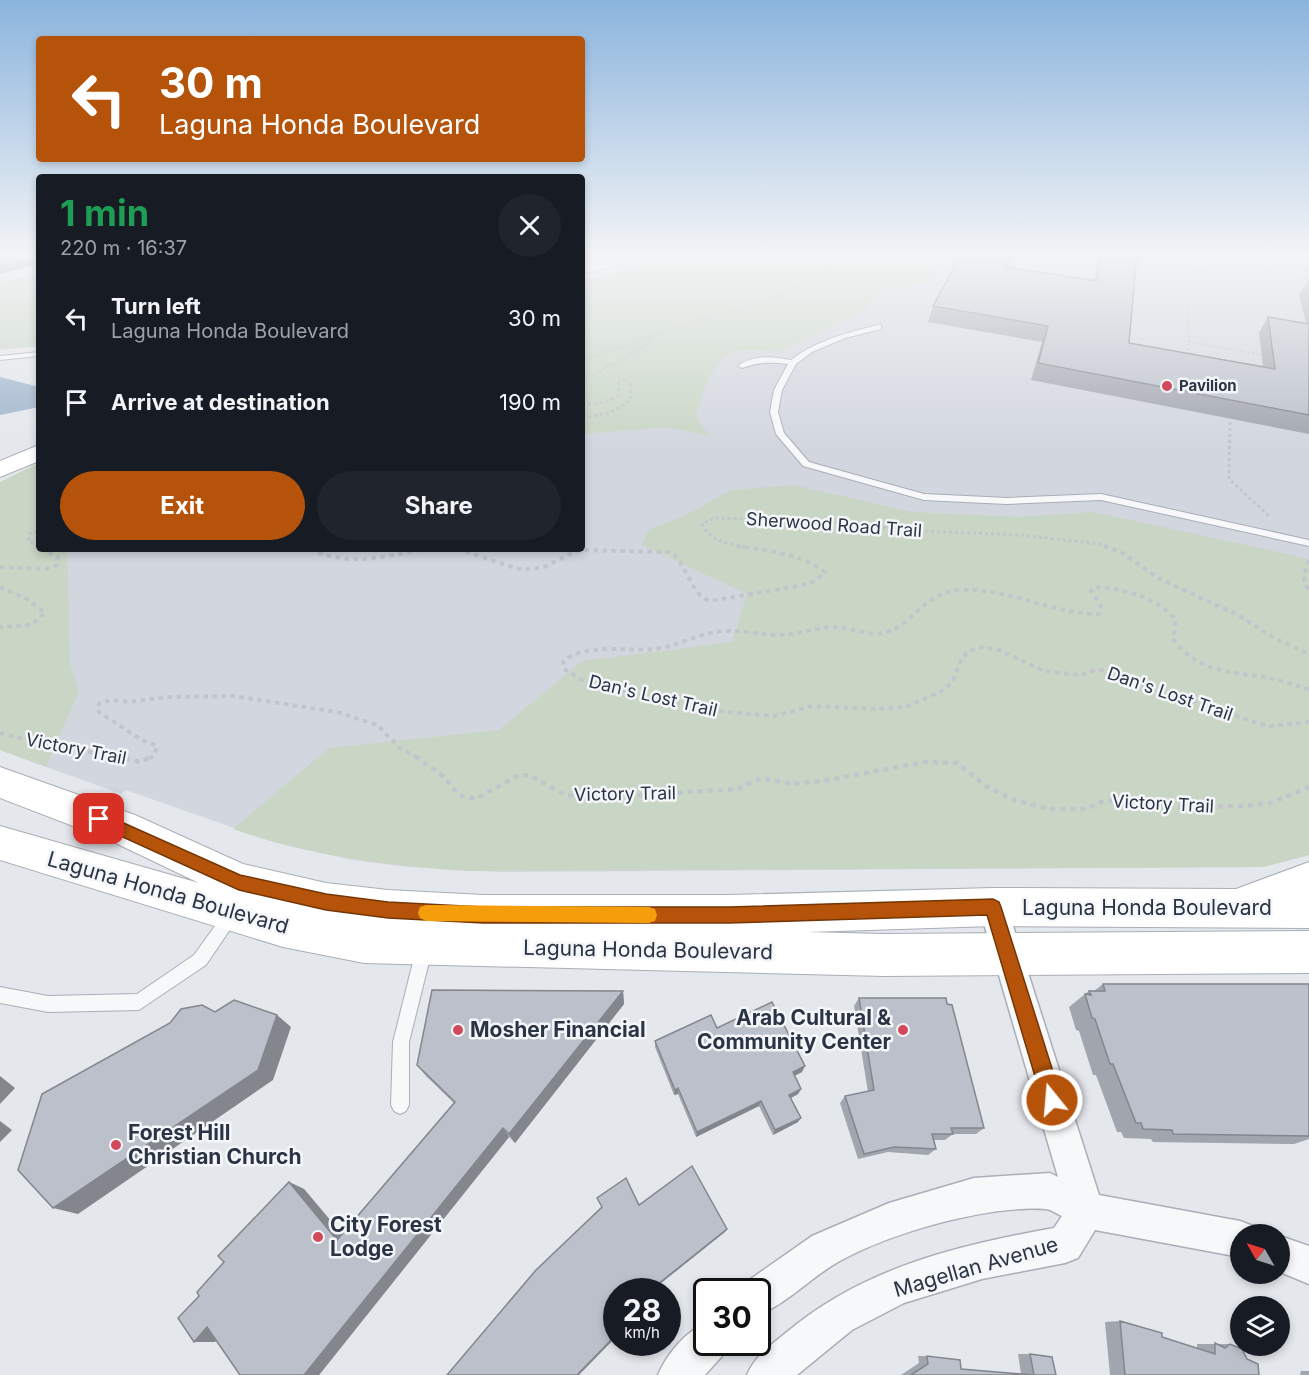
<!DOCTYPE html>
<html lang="en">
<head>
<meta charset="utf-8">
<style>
  :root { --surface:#171b24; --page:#20242c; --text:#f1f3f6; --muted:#9ea1a6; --accent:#b45309 }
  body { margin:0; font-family:Inter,sans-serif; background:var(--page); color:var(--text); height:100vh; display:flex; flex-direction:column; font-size:22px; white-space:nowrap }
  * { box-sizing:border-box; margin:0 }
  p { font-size:20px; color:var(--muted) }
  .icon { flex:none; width:33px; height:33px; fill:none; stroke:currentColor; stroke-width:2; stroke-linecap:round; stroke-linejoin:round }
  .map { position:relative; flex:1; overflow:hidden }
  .drawer { position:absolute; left:36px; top:174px; width:549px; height:378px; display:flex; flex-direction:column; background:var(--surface); border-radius:6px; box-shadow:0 3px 9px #0003 }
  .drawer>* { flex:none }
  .top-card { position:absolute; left:36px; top:36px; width:549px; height:126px; border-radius:6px; box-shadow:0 3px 9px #0003; background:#b45309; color:#fff; overflow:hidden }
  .needle { width:39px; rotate:309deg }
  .fabs { position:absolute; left:1230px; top:1224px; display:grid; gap:12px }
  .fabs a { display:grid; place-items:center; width:60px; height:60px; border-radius:50%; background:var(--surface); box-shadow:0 3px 9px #0003; font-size:30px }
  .speed { position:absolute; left:603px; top:1278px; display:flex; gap:12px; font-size:30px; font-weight:700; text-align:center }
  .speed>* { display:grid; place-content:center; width:78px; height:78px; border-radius:50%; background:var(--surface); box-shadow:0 3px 9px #0003; line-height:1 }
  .speed small { font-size:15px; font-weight:400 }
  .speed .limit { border:3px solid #111; border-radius:9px; background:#fff; color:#111 }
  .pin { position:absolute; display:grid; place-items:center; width:51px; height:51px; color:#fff; margin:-26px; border-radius:12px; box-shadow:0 3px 9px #0006 }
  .me { position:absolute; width:66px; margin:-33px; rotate:343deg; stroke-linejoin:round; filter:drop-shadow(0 0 4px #0008) }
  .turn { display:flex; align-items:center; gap:21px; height:126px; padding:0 24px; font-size:27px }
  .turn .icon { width:78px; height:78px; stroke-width:2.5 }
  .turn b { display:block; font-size:42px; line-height:51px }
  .round { display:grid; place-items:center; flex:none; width:63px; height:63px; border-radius:32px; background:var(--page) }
  .headline { display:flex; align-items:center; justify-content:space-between; height:102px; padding:0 24px }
  h1 { font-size:36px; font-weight:700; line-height:45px; color:#1e9e55 }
  .button { display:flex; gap:12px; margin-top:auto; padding:12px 24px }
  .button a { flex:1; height:69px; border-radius:36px; background:var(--accent); color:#fff; font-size:24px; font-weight:700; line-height:69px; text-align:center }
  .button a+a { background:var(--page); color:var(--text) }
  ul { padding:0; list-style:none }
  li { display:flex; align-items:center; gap:18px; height:84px; padding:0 24px }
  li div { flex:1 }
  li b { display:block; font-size:22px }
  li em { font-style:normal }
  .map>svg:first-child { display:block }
  .built { fill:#d2d6de }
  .green { fill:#c9d6c5 }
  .water { fill:#9fb4cc }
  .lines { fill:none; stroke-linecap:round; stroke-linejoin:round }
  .lane-casing { stroke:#a9aeb7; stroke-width:2 }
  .street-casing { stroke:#a9aeb7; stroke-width:3 }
  .secondary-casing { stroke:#a9aeb7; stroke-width:2 }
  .path-far3 { stroke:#c2c5cb; stroke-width:2; stroke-dasharray:2 2; stroke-linecap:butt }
  .path-far2 { stroke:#c2c5cb; stroke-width:3; stroke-dasharray:3 3; stroke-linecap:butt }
  .path-far1 { stroke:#c2c5cb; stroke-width:4; stroke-dasharray:4.5 4.5; stroke-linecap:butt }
  .path { stroke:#c2c5cb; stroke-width:4.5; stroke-dasharray:5 5; stroke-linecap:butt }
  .lane { fill:#f7f8fa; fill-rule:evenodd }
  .street { fill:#f7f8fa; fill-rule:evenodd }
  .secondary { fill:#fff; fill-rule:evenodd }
  .wall { fill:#a1a5ae }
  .shaded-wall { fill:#83868d }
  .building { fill:#bbc0ca; stroke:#83868d; stroke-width:1.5 }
  .route { fill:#b45309; stroke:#753606; stroke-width:1.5 }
  .slow { fill:#f59e0b }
  .poi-dot { fill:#d1495b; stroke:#f4f6f9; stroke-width:2 }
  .labels { text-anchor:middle; stroke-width:5; stroke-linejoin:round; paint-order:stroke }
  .far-poi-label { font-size:15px; font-weight:bold; fill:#2b3445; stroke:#f4f6f9; text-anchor:start }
  .street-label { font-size:18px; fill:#2b3445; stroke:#f4f6f9 }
  .near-street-label { font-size:21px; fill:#2b3445; stroke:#f4f6f9 }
  .near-poi-label { font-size:21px; font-weight:bold; fill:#2b3445; stroke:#f4f6f9; text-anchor:start }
</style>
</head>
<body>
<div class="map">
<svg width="1309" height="1375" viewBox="0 0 1309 1375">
  <rect width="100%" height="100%" fill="#e4e7ec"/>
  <!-- built -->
  <path class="built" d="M 682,254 L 1309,254 L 1309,855 L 1263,867 L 500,872 L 409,867 L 353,860 L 277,843 L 126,790 L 121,794 L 0,750 L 0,482 L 39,463 L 39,549 L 582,549 L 582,281 L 646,266 Z"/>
  <!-- green -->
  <path class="green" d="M 682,254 L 944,254 L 941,256 L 938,275 L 924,283 L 884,291 L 860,313 L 785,350 C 772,353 758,349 744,350 C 712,351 703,393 696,417 L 709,436 L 666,427 L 582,434 L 582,281 L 646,266 Z
    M 987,254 L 1211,254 L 1212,273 L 1202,274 L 1114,260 L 1104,260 L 1078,266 L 1022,261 Z
    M 39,274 L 39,346 L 0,350 L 0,282 Z
    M 39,463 L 39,549 L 69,549 L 67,553 L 70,664 L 79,691 L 46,767 L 0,750 L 0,482 Z
    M 794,485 L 912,512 L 1018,517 L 1094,512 L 1305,558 L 1309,561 L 1309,855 L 1263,867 L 469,871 C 388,866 310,856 233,829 L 329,748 L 499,730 L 582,661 L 732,642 L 747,594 L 642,545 L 648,530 L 684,516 L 731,490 Z"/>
  <!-- water -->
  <path class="water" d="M 0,377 L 39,387 L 39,407 L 0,415 Z"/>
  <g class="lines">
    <!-- lane casing -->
    <g class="lane-casing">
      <path id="lane" d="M 878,325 L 881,325 L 881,329 L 845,338 L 812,352 L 796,364 L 782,390 L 778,412 L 784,433 L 809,462 L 924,494 L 1007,498 L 1101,494 L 1309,540 L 1309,546 L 1101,500 L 1007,504 L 924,500 L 803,466 L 776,434 L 770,412 L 774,390 L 788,364 C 771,362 759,362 742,368 L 738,366 C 754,354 773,357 791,360 C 817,340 847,333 878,325 Z
        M 39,352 L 39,356 L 0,360 L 0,356 Z
        M 230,910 L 235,912 L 238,917 L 235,922 L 206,965 L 139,1010 L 48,1012 L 0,1003 L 0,987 L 48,996 L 137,994 L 194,955 L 225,912 Z
        M 424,942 L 430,945 L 432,950 L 409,1042 L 409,1105 L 406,1111 L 400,1114 L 394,1111 L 391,1105 L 393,1042 L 416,950 L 418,945 Z"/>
    </g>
    <!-- street casing -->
    <g class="street-casing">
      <path id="street" d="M 993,894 L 1003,898 L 1007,907 L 1099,1195 L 1240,1221 L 1253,1226 L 1256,1234 L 1240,1234 L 1240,1257 L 1095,1230 L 1078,1258 L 1065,1263 L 982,1279 L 904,1303 L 852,1330 L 797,1375 L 747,1375 C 755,1356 771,1345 787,1332 C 863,1268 958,1245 1054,1228 L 1062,1216 C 1057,1214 1051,1209 1045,1209 C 987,1205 889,1233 838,1262 C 810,1278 788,1303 758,1315 L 758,1292 L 741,1292 L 745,1283 L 812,1236 L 889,1203 L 974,1178 L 1050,1173 L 1058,1177 L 979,907 L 983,898 Z
        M 1280,1236 L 1309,1246 L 1309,1284 L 1280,1272 Z
        M 706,1323 L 706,1342 L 727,1342 L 722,1356 L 705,1375 L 658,1375 C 667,1354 685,1332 706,1323 Z"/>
    </g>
    <!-- secondary casing -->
    <g class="secondary-casing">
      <path id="secondary" d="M 619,254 L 649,254 L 647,258 L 582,274 L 582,264 Z
        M 39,445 L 39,461 L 0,477 L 0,461 Z
        M 0,767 L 135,815 L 243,864 L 326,883 L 388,890 L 483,895 L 729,895 L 993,888 L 1236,889 L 1309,862 L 1309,928 L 993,926 L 807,932 L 884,934 L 1309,931 L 1309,973 L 884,976 L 364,963 L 283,947 L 0,860 L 0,826 L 199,883 L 107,839 L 0,798 Z"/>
    </g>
    <!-- path-far3 -->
    <path class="path-far3" d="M 1134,254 L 1145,257
      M 1142,254 L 1198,263
      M 1261,254 L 1247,265 L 1250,272 L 1248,277 L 1255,282 L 1262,282 L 1259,276 C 1271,262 1293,269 1309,271
      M 1309,276 L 1297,278 L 1309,280
      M 1189,342 L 1264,355
      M 1188,358 L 1190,254
      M 582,360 L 702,320 L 760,305 L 819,276 L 841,254
      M 582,381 L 637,351 L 654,338
      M 619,383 L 619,379 L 630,381 L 630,383"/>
    <!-- path-far2 -->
    <path class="path-far2" d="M 582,403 C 595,405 606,403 618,396 L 619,382
      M 582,418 C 601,415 617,413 631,399 L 630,382
      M 1230,422 L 1229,479 L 1270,517
      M 38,547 L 28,540 L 29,534 L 39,531
      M 745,547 C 728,544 710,541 702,524 L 714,518 L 827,521 L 918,531 L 1021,535 L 1099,544 L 1108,547"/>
    <!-- path-far1 -->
    <path class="path-far1" d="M 36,546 L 39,548
      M 1104,546 L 1121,552 L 1160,579 L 1238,615 L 1276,639 L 1309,654
      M 310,549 C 347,567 385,557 424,549
      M 457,549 L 522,570 L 544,567 L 578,550 L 670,552 C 689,565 687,590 709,601 L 799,586 L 813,582 L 825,572 C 800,553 767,551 737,546
      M 1309,560 L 1303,576 L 1309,592
      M 0,567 L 46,569 L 57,565 L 58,557 L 42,549
      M 0,587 L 27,599 L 45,613 L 31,625 L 0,627
      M 1309,689 C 1294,685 1279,680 1264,677 C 1226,671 1198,672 1173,639 L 1176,620 C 1155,596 1125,589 1095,587 L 1091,591 L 1101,606 L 1099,614 C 1051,614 1010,588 961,590 C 922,592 914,626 883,633 C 868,636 849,627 834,627 C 816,627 798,635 780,635 C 761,635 744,630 725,631 C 701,632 679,646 655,649 C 628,652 583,642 563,662 L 564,669 L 582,680 L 695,709 L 774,716 L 812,706 L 878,709 L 905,707 L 940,692 L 952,683 L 962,658 L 969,651 L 983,647 L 999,650 L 1044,671 L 1081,675 L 1096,670 L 1113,671 L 1164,693 L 1199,702 L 1259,724 L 1271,726 L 1309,722
      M 0,733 L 35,742 L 123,758
      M 149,758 L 154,756 L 157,746 L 140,739 L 99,712 L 97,707 L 100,703 L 111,700 L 129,702 L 167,697 L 233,696 L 337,712 L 377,725 L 400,748 L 418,758"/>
    <!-- path -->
    <path class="path" d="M 115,756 L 140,762 L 153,756
      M 415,756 L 443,776 L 459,795 L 476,799 L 517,776 L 529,775 L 565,795 L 609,797 L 738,789 L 761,778 L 793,784 L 828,780 L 925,762 L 957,763 L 986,786 L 1014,800 L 1050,809 L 1086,809 L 1104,801 L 1146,800 L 1180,807 L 1244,806 L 1271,803 L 1309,787"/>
    <!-- lane -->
    <use href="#lane" class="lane"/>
    <!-- street -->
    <use href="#street" class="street"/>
    <!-- secondary -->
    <use href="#secondary" class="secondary"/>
  </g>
  <!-- wall -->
  <path class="wall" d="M 1100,254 L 1137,254 L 1129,343 L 1263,366 L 1259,333 L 1268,317 L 1306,323 L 1299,295 L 1309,279 L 1309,434 L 1031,380 L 1042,342 L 928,322 L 933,306 L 1007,267 L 1093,281 L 1097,263 Z
    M 1103,984 L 1309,984 L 1309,1139 L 1294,1144 L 1153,1142 L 1151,1139 L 1124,1138 L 1121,1132 L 1117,1132 L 1096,1075 L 1093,1075 L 1079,1031 L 1076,1030 L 1069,1007 L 1085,994 L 1089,991 L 1094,991 Z
    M 623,991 L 624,1004 L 515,1143 L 509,1137 L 319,1375 L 240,1375 L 216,1341 L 215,1342 L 199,1296 L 224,1262 L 289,1182 L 304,1189 L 342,1234 L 454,1103 L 426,1076 L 417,1065 Z
    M 859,998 L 947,1004 L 984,1128 L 976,1134 L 953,1134 L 945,1140 L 934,1140 L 936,1149 L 928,1155 L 888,1152 L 858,1159 L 840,1103 L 845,1096 L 868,1092 L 854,1006 Z
    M 717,1028 L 802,1072 L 794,1076 L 801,1089 L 798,1094 L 791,1098 L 798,1122 L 773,1135 L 759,1106 L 696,1137 L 678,1094 L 674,1095 L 655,1047 L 655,1041 Z
    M 1120,1321 L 1162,1337 L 1197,1348 L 1197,1344 L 1230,1344 L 1247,1359 L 1259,1375 L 1110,1375 L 1105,1322 Z
    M 1018,1354 L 1030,1354 L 1056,1375 L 901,1375 L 919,1363 L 918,1356 L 927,1356 L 961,1369 L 1021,1374 Z
    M 1301,1371 L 1309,1371 L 1309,1375 L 1300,1375 Z"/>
  <!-- shaded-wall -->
  <path class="shaded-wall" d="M 39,256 L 39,264 L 0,274 L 0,265 Z
    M 623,991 L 624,1004 L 515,1143 L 509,1134 Z
    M 277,1015 L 291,1027 L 273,1080 L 78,1214 L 53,1208 Z
    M 805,1066 L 802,1072 L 790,1078 L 793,1072 Z
    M 0,1076 L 15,1088 L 0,1104 Z
    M 678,1088 L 678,1094 L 674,1095 L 675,1090 Z
    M 801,1089 L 798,1094 L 787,1100 L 789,1095 Z
    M 761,1101 L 759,1106 L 696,1137 L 697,1132 Z
    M 801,1118 L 798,1122 L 773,1135 L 775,1130 Z
    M 0,1121 L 12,1130 L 0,1142 Z
    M 503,1128 L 509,1137 L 319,1375 L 304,1375 Z
    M 289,1182 L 304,1189 L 351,1245 L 337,1240 Z
    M 727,1229 L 725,1232 L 650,1292 L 648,1292 Z
    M 207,1327 L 227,1328 L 215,1342 L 194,1342 Z
    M 616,1335 L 616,1337 L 579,1375 L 577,1375 Z"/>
  <!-- building -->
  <path class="building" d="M 0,254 L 39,254 L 39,256 L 0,265 Z
    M 961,254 L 1011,255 L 1006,267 L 1096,281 L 1102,254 L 1137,254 L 1129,343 L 1275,369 L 1268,317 L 1309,324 L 1309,415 L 1038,363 L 1048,326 L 933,306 Z
    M 1103,984 L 1309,984 L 1309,1136 L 1173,1134 L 1172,1130 L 1143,1129 L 1141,1123 L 1136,1123 L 1113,1064 L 1110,1064 L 1095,1019 L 1092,1018 L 1085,994 L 1091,995 L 1089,991 L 1105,991 Z
    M 432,990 L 623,991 L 509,1134 L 503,1128 L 304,1375 L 240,1375 L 207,1327 L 194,1342 L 178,1318 L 199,1296 L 197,1292 L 224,1262 L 218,1256 L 289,1182 L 337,1240 L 455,1102 L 417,1065 Z
    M 859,998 L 946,998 L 947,1004 L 952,1005 L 984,1128 L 951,1128 L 953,1134 L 932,1134 L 936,1149 L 894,1147 L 864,1154 L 845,1096 L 874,1090 Z
    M 234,1000 L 277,1015 L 258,1070 L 53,1208 L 18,1170 L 42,1094 L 170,1023 L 181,1009 L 202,1005 L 215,1012 Z
    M 772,1002 L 805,1066 L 793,1072 L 801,1089 L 789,1095 L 801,1118 L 775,1130 L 761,1101 L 697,1132 L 678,1088 L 675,1090 L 655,1041 L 711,1015 L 717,1028 Z
    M 692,1166 L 727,1229 L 648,1292 L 616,1292 L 616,1335 L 577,1375 L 447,1375 L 536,1270 L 602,1207 L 597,1198 L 626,1178 L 639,1205 Z
    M 1120,1321 L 1162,1333 L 1162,1337 L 1215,1354 L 1215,1343 L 1225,1348 L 1230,1344 L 1242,1349 L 1247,1359 L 1258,1364 L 1259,1375 L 1125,1375 Z
    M 1030,1354 L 1052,1357 L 1056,1375 L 911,1375 L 928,1364 L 927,1356 L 960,1360 L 961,1369 L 1034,1375 Z"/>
  <!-- sky -->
  <linearGradient id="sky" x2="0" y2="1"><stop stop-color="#8bb4dd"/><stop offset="0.57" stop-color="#f3f4f6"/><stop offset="1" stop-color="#f3f4f6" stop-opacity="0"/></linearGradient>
  <rect width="1309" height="447" fill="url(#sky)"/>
  <!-- route -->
  <path class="route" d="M 99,812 L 240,875 L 326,894 L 388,902 L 483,907 L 729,907 L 993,899 L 999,902 L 1001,907 L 1062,1100 L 1059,1107 L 1052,1110 L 1045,1107 L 1042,1100 L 987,915 L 729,923 L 483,923 L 388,918 L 326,910 L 239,890 L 94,824 L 91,819 L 94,814 Z"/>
  <!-- slow -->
  <path class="slow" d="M 426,905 L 649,907 L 655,909 L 657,915 L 655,921 L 649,923 L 426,921 L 420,918 L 418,913 L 420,907 Z"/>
  <!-- markers -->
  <g class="poi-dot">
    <circle cx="1167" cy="386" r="6"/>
    <circle cx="458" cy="1030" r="6"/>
    <circle cx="903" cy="1030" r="6"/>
    <circle cx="116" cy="1145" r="6"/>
    <circle cx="318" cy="1237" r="6"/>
  </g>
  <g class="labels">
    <!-- far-poi labels -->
    <g class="far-poi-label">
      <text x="1179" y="391">Pavilion</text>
    </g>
    <!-- street labels -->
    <g class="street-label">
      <text transform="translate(834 525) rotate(4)" y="6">Sherwood Road Trail</text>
      <text transform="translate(1170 694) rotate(19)" y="6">Dan's Lost Trail</text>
      <text transform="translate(653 696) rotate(13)" y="6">Dan's Lost Trail</text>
      <text transform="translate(76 749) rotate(11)" y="6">Victory Trail</text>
      <text transform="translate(625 794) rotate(-1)" y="6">Victory Trail</text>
      <text transform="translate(1163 804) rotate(3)" y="6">Victory Trail</text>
    </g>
    <!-- near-street labels -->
    <g class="near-street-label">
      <text transform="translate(168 893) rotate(16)" y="7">Laguna Honda Boulevard</text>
      <text x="1147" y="915">Laguna Honda Boulevard</text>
      <text transform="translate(648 950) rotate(1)" y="7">Laguna Honda Boulevard</text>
      <text transform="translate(976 1267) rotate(-16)" y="7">Magellan Avenue</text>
    </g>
    <!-- near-poi labels -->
    <g class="near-poi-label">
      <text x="891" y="1025" text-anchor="end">Arab Cultural &amp;<tspan x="891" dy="24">Community Center</tspan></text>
      <text x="470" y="1037">Mosher Financial</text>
      <text x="128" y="1140">Forest Hill<tspan x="128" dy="24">Christian Church</tspan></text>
      <text x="330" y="1232">City Forest<tspan x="330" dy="24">Lodge</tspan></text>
    </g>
  </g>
</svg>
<div class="fabs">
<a><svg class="needle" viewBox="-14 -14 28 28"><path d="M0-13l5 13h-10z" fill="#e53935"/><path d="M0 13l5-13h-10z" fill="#9ea1a6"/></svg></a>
<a><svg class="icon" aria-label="layers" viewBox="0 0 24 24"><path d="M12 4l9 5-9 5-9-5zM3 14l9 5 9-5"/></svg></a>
</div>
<div class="speed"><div>28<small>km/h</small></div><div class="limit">30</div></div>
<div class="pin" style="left:99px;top:819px;background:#d93025"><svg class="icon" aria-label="arrive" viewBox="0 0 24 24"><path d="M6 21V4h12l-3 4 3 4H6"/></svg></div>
<svg class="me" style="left:1052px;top:1100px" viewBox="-20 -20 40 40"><circle r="17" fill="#b45309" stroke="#fff" stroke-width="3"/><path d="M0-11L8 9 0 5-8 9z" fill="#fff"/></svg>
<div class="top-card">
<div class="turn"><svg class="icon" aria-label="left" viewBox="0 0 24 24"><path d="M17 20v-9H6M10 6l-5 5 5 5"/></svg><div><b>30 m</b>Laguna Honda Boulevard</div></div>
</div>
<section class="drawer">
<div class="headline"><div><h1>1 min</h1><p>220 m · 16:37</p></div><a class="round"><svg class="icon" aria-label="close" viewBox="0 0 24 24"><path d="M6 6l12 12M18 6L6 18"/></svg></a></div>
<ul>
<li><svg class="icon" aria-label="left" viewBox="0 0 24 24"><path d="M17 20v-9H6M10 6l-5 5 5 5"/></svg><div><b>Turn left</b><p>Laguna Honda Boulevard</p></div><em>30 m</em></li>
<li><svg class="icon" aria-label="arrive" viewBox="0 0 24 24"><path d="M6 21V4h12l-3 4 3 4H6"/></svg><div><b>Arrive at destination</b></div><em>190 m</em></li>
</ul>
<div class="button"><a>Exit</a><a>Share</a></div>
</section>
</div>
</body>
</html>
